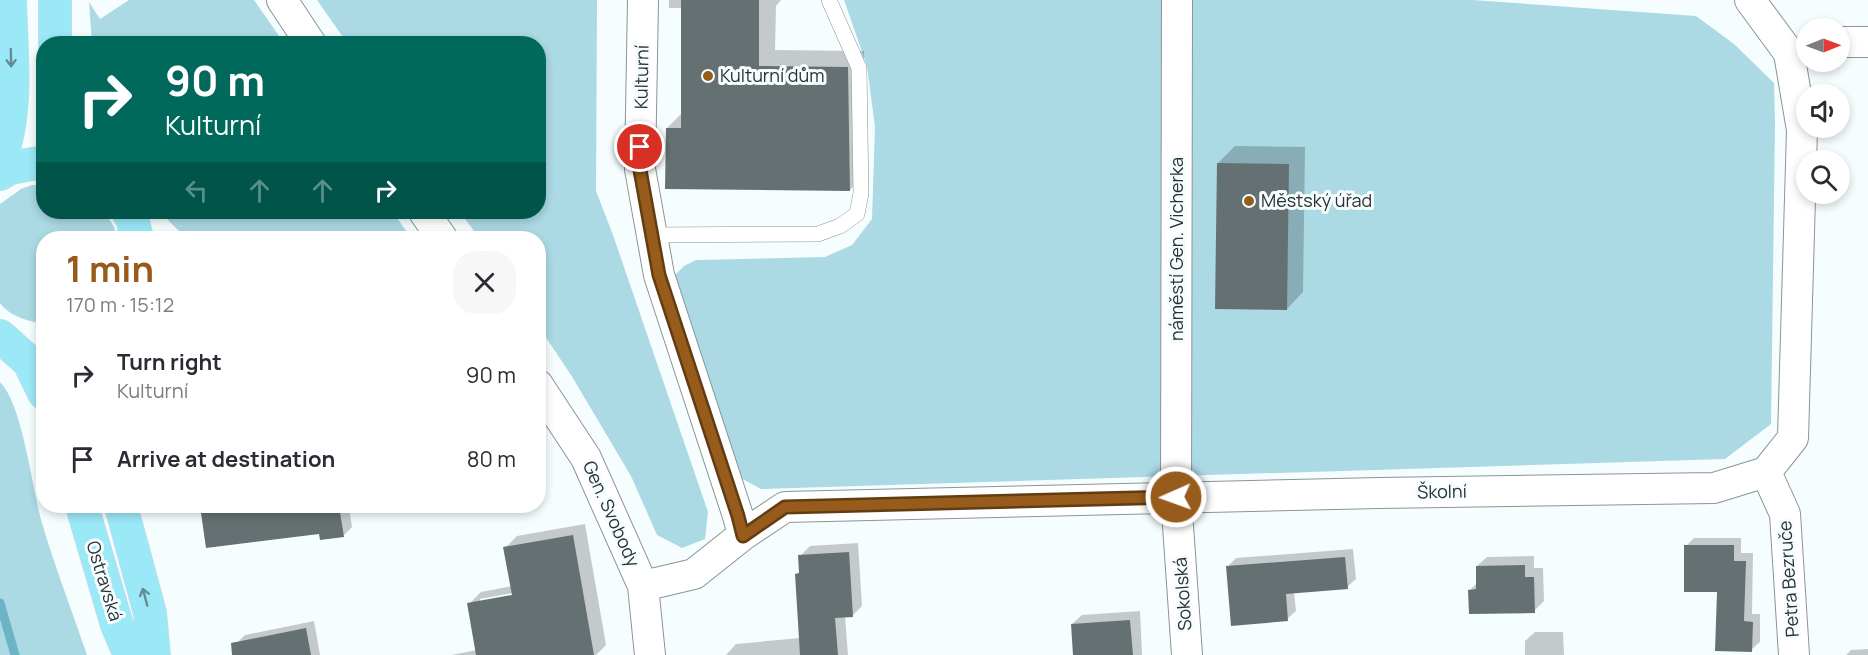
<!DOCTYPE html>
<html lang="en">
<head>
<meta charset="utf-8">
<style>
  :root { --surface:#fff; --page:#f7f7f7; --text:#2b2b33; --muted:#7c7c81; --accent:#975c1c }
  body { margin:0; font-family:Manrope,sans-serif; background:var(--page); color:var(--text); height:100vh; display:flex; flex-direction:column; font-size:22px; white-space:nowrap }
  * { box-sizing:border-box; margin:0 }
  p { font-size:20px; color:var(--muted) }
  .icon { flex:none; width:33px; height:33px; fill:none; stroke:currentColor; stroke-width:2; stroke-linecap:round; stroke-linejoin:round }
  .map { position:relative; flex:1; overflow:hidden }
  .side { position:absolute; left:36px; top:231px; width:510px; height:282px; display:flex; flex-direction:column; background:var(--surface); border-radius:24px; box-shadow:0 3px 9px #0003 }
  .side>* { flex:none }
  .guide { position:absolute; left:36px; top:36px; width:510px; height:183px; border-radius:24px; box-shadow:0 3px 9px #0003; background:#00695c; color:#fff; overflow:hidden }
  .needle { width:39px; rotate:89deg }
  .controls { position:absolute; left:1796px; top:18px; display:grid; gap:12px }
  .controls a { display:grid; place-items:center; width:54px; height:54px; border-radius:50%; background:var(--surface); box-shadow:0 3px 9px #0003; font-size:30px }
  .pin { position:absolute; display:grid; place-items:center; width:51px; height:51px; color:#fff; margin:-26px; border:3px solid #fff; border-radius:50%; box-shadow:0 2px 6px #0007 }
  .me { position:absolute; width:66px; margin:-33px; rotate:268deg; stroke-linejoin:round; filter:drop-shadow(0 0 4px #0008) }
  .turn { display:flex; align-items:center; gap:21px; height:126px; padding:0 30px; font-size:27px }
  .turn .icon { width:78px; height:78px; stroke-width:2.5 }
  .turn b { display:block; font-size:42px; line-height:51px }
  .lanes { display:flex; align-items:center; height:57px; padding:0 30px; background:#0003; justify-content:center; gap:30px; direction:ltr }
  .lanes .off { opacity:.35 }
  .round { display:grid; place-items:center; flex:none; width:63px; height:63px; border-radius:24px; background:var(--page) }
  .head { display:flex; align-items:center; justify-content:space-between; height:102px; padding:0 30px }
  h1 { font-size:36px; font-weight:700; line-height:45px; color:var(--accent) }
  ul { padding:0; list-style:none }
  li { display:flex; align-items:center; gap:18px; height:84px; padding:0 30px }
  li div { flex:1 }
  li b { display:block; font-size:22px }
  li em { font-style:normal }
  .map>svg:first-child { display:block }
  .green { fill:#abd9e4 }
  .shadow { fill:#0003; fill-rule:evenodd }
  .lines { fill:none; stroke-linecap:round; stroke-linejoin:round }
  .stream { stroke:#6cb4c4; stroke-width:9 }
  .building { fill:#657072 }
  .service-casing { stroke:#899598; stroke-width:16 }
  .minor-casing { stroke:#899598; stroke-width:32 }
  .primary-casing { stroke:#d9dada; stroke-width:34 }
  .service { stroke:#fff; stroke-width:15 }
  .minor { stroke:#fff; stroke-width:30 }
  .primary { stroke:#9be8f7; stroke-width:33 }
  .oneway { stroke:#638c94 }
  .route-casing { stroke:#623c12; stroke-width:15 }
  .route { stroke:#975c1c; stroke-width:10 }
  .poi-dot { fill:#975c1c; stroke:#f5fdff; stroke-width:2 }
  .labels { text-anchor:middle; stroke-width:6; stroke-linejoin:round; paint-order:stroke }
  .poi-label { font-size:18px; fill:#2b3031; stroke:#f5fdff; text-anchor:start }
  .street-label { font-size:18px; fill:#2b3031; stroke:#f5fdff }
</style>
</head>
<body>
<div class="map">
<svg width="1868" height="655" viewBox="0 0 1868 655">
  <rect width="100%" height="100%" fill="#f5fdff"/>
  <!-- green -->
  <path class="green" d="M 129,0 L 254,0 L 284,43 L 92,43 L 89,2 L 100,19 Z
    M 317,0 L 597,0 L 596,191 L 613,235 L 708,512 L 705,539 L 682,548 L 657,535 L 631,476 L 571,375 L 539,327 L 538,238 L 479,238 L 460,212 L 538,212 L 538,44 L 347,43 Z
    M 844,0 L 1472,0 L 1696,16 L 1734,44 L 1774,83 L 1775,122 L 1771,424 L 1725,459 L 761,489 L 739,477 L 675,275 L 684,266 L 696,260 L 825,257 L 852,245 L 872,219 L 875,127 L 867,66 Z
    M 32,185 L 43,185 L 44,212 L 105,212 L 114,227 L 117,238 L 44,238 L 43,324 C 28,321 9,316 0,303 L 0,204 L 21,189 Z
    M 160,212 L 393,212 L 411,238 L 186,238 Z
    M 0,382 C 23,405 32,489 42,523 C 55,567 72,611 87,655 L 0,655 Z"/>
  <!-- shadow -->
  <path class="shadow" d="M 669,0 L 781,0 L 776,6 L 775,50 L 864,51 L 866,173 L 850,190 L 667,128 L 682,113 L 683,8 L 669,8 Z
    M 1235,146 L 1305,147 L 1303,292 L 1287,309 L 1218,163 Z
    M 211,506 L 349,506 L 352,527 L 343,536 L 203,513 Z
    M 585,524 L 606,645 L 596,655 L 451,655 L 477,650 L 469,604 L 481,592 L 512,586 L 505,548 L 517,536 ZM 519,592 L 520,595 L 480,602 L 480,599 Z
    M 1694,538 L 1741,538 L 1741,553 L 1753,553 L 1752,614 L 1760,614 L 1760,642 L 1751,650 L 1719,591 L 1686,546 Z
    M 858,543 L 862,606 L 853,615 L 845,616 L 848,655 L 726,655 L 736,644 L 800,638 L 797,574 L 801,571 L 800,556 L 810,546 Z
    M 1353,549 L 1356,579 L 1347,587 L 1294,592 L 1296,611 L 1287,619 L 1227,567 L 1236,558 Z
    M 1534,556 L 1534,568 L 1543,568 L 1544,601 L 1534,611 L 1470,590 L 1477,583 L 1477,566 L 1487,557 Z
    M 1140,611 L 1142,655 L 1074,655 L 1072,624 L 1082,615 Z
    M 314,621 L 320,655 L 239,655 L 237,643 L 245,635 Z
    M 1535,632 L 1563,632 L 1564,655 L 1525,655 L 1525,641 Z
    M 1868,649 L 1868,655 L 1846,655 L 1851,650 Z"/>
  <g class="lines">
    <!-- stream -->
    <path class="stream" d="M 0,603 L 15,655"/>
  </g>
  <!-- building -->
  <path class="building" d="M 681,0 L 759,0 L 759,66 L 848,67 L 850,191 L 665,189 L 666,128 L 681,128 Z
    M 1217,163 L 1289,164 L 1287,310 L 1215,309 Z
    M 261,506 L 339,506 L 344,537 L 320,540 L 319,534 L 206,548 L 201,513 Z
    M 573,535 L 594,655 L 476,655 L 467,603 L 512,595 L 503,547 Z
    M 1684,545 L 1734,545 L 1734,561 L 1746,561 L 1744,621 L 1753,622 L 1752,652 L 1715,651 L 1717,592 L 1684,592 Z
    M 849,552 L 853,617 L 835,618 L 838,655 L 800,655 L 795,574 L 799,573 L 798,555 Z
    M 1345,557 L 1348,589 L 1286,594 L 1288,621 L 1231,626 L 1226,566 Z
    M 1525,565 L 1525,577 L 1534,577 L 1535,613 L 1469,614 L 1468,590 L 1476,589 L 1476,566 Z
    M 1130,620 L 1133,655 L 1073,655 L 1071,624 Z
    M 306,628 L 311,655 L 232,655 L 231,643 Z"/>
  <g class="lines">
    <!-- service casing -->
    <g class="service-casing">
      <path id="service" d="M 652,235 L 818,234 L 840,226 L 857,214 L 861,193 L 859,68 L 829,0"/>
    </g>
    <!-- minor casing -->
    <g class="minor-casing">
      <path id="minor" d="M 282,0 L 311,44
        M 643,0 L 640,169 L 659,275 L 738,516 L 743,535
        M 1177,0 L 1176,497 L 1187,655
        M 1839,42 L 1868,42
        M 424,212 L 442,238
        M 538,385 L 586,458 L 643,586 L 650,655
        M 1766,472 L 1785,514 L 1794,655
        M 643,586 L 694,574 L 743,535 L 785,507 L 1379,493 L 1714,488 L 1766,472 L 1793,438 L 1802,130 L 1789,53 L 1750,0"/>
    </g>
    <!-- primary casing -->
    <g class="primary-casing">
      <path id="primary" d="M 55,0 L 55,44
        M 0,159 C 19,112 11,50 10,0
        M 0,174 L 10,168 L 44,162
        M 128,212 L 132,218 L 137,238
        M 0,336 L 29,362 L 44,393
        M 82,506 L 117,625 L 130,655
        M 121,506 L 150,613 L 154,655"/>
    </g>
    <!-- service -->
    <use href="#service" class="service"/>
    <!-- minor -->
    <use href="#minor" class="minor"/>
    <!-- primary -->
    <use href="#primary" class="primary"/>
  </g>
  <!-- one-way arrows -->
  <defs><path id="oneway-shaft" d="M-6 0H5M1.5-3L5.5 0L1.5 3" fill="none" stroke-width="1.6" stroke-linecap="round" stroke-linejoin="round" transform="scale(1.5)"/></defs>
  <g class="oneway">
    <use href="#oneway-shaft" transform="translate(11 58) rotate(89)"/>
    <use href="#oneway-shaft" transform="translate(145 597) rotate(-105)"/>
  </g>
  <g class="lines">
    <!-- route casing -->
    <g class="route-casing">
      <path id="route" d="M 640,147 L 640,170 L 659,275 L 738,516 L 743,536 L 785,507 L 1176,497"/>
    </g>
    <!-- route -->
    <use href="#route" class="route"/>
  </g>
  <!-- markers -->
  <g class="poi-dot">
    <circle cx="708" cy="76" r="6"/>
    <circle cx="1249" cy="201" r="6"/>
  </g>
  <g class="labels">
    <!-- poi labels -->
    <g class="poi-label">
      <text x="720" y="82">Kulturní dům</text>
      <text x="1261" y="207">Městský úřad</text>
    </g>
    <!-- street labels -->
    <g class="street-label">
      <text transform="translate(642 77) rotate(-89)" y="6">Kulturní</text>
      <text transform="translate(1177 249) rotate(-90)" y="6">náměstí Gen. Vicherka</text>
      <text transform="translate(1442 492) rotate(-1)" y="6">Školní</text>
      <text transform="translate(611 514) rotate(66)" y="6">Gen. Svobody</text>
      <text transform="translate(1789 579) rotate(-94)" y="6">Petra Bezruče</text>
      <text transform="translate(104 581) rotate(73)" y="6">Ostravská</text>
      <text transform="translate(1183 594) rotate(-94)" y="6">Sokolská</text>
    </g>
  </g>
</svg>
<div class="controls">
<a><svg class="needle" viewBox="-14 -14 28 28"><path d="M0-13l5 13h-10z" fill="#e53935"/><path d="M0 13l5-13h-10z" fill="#7c7c81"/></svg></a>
<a><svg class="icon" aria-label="sound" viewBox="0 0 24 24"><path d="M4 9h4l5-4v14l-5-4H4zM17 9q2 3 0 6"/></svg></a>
<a><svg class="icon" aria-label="search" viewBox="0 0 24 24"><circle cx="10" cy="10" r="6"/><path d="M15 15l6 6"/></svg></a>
</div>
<div class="pin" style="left:640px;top:147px;background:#d93025"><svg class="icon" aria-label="arrive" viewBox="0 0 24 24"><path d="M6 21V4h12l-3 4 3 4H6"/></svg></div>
<svg class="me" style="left:1176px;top:497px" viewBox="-20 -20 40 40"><circle r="17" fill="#975c1c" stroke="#fff" stroke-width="3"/><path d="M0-11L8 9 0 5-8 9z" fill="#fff"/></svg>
<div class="guide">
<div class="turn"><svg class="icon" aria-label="right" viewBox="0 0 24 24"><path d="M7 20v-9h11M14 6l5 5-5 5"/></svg><div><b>90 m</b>Kulturní</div></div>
<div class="lanes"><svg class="icon off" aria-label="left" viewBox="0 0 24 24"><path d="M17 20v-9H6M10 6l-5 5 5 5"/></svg><svg class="icon off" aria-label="ahead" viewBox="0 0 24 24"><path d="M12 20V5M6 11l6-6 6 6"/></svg><svg class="icon off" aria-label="ahead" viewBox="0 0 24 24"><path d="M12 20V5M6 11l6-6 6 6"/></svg><svg class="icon" aria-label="right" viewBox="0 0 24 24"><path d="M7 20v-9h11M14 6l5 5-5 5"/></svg></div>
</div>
<section class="side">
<div class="head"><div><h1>1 min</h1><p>170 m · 15:12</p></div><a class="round"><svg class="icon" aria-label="close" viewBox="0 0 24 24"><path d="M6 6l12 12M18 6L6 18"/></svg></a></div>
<ul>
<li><svg class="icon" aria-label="right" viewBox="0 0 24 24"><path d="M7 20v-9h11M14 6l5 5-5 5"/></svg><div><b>Turn right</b><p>Kulturní</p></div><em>90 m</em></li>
<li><svg class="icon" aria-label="arrive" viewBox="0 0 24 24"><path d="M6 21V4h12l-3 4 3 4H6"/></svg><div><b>Arrive at destination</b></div><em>80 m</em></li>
</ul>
</section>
</div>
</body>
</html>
